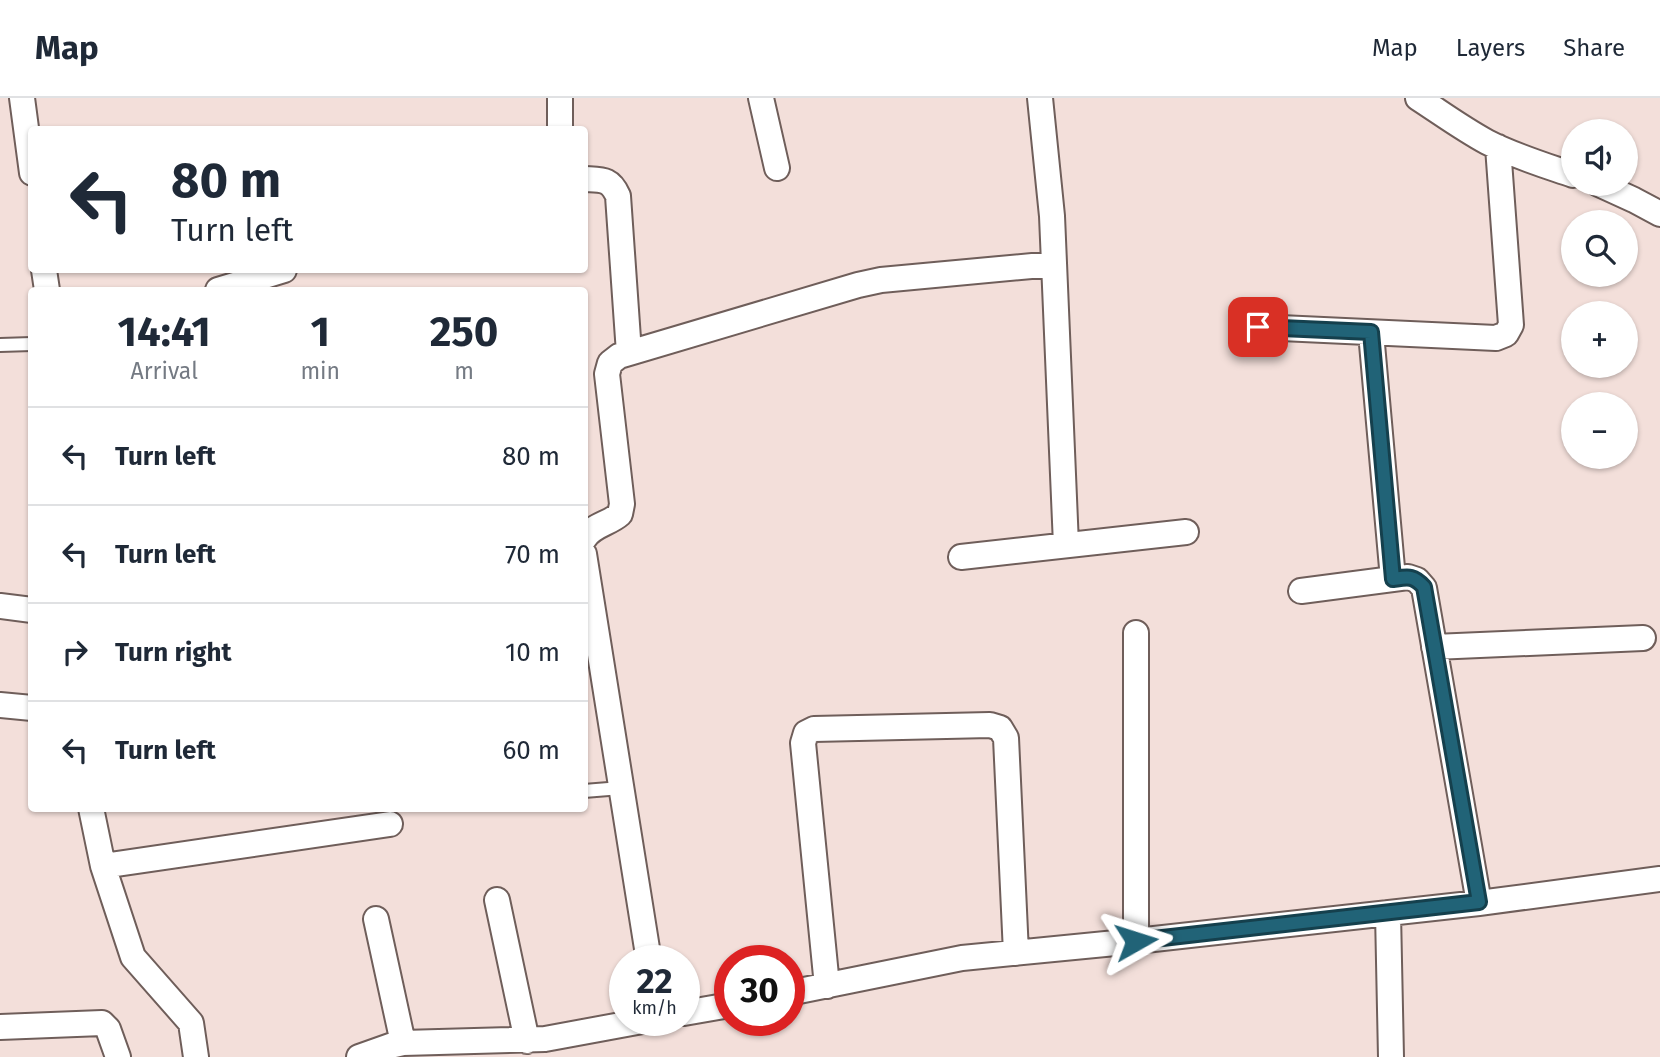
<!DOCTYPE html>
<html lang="en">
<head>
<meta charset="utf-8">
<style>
  :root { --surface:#fff; --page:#f2f2f3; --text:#1f2937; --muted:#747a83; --line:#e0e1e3 }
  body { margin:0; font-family:"Fira Sans",sans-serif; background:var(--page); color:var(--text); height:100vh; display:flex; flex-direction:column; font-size:26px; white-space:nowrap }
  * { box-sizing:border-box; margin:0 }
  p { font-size:23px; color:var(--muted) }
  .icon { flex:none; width:38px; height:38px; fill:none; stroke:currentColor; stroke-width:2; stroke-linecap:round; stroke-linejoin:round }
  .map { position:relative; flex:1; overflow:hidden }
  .details { position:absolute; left:28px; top:189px; width:560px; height:525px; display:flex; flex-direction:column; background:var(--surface); border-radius:7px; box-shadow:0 2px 5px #0004 }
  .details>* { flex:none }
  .banner { position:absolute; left:28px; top:28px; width:560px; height:147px; border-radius:7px; box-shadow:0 2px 5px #0004; background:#fff; color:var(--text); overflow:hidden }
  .tools { position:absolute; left:1561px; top:21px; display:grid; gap:14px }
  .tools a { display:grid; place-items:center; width:77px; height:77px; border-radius:50%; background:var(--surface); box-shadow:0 2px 5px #0004; font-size:35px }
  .speed { position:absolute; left:609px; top:847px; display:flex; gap:14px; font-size:35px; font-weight:700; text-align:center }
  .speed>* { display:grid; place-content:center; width:91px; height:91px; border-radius:50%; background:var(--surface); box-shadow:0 2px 5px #0004; line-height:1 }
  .speed small { font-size:18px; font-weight:400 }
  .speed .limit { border:10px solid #d22; background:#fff; color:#111 }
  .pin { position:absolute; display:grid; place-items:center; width:60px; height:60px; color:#fff; margin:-30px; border-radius:14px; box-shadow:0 4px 10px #0006 }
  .me { position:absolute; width:77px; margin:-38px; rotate:84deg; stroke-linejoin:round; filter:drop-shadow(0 0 5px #0008) }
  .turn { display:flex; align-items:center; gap:24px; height:147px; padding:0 28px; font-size:32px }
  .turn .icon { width:91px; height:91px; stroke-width:2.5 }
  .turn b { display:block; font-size:49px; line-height:60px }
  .eta { display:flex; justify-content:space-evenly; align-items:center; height:119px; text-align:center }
  .eta b { font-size:42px; font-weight:700; line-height:49px }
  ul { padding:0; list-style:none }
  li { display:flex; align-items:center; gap:21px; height:98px; padding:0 28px; border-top:2px solid var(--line) }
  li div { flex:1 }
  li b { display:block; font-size:26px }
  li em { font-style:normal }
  header { display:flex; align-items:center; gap:42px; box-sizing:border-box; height:98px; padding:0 35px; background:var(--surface); border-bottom:2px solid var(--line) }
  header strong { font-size:33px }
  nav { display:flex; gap:38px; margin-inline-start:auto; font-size:24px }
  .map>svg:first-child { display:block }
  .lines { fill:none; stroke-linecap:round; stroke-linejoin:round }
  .service-casing { stroke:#6f5e5a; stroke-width:16 }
  .minor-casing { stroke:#6f5e5a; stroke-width:28 }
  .service { stroke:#fff; stroke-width:12 }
  .minor { stroke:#fff; stroke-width:24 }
  .route-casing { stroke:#15404d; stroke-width:18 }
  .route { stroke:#216377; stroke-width:12 }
</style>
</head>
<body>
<header>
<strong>Map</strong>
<nav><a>Map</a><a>Layers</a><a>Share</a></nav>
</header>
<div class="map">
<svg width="1660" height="959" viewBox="0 0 1660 959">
  <rect width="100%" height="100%" fill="#f3dfda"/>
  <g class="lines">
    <!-- service casing -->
    <g class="service-casing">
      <path id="service" d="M 0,247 L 32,246
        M 584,693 L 621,690"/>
    </g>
    <!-- minor casing -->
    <g class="minor-casing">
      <path id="minor" d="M 22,0 L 32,75
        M 761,0 L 777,70
        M 1040,0 L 1052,118 L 1066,447
        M 1418,0 C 1441,15 1463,31 1487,44 C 1514,58 1544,67 1573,77
        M 560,32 L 560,0
        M 584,81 C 602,82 610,80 618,98 L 629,255
        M 1599,86 L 1634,102 L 1660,116
        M 44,172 L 47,192
        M 218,192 L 284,172
        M 1258,229 L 1496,240 L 1506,236 L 1511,227 L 1498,49
        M 1371,235 L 1393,481
        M 584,441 C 592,427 609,426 620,416 L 622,406 L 607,276 L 610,265 L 619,258 L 858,187 L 881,182 L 1053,166
        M 584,456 L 649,863
        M 961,459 L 1186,434
        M 1301,493 L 1408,479 L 1417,482 L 1424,490 L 1479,805
        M 0,508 L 32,512
        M 1434,549 L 1643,540
        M 0,607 L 32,610
        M 91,710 L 103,768 L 133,859 L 191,925 L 196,959
        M 103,768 L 390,726
        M 497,802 L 527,943
        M 1388,815 L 1391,959
        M 376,821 L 403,945
        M 1136,843 L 1136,535
        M 827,888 L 803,645 L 806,635 L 814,631 L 990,627 L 1000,630 L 1006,640 L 1016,855
        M 789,895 L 962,860 L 1136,843 L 1479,805 L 1660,781
        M 684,915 L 730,907
        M 0,929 L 102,925 L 108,931 L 118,959
        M 359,959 L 390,948 L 403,945 L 545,941 L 648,922"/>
    </g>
    <!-- service -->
    <use href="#service" class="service"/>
    <!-- minor -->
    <use href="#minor" class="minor"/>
  </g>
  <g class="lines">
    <!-- route casing -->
    <g class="route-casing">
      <path id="route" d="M 1136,843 L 1479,804 L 1424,489 C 1413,477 1408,479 1393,481 L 1371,234 L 1258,229"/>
    </g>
    <!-- route -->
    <use href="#route" class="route"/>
  </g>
</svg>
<div class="tools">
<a><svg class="icon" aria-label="sound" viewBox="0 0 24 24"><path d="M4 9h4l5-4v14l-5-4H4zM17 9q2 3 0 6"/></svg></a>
<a><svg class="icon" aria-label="search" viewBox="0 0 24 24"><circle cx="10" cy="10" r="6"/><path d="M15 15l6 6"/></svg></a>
<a>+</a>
<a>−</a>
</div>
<div class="speed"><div>22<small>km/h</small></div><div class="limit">30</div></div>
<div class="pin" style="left:1258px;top:229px;background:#d93025"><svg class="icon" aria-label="arrive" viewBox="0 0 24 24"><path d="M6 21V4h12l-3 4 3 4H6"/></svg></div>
<svg class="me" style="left:1136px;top:843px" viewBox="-20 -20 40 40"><path d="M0-17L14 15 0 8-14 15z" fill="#216377" stroke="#fff" stroke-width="4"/></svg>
<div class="banner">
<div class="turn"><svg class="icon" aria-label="left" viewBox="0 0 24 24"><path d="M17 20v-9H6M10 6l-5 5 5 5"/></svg><div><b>80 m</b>Turn left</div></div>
</div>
<section class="details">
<div class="eta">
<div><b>14:41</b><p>Arrival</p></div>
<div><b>1</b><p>min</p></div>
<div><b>250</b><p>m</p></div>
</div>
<ul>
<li><svg class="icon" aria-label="left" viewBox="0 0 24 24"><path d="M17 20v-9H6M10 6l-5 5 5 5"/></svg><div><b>Turn left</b></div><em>80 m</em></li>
<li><svg class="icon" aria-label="left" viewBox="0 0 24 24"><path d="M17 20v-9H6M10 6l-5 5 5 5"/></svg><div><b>Turn left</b></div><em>70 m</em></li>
<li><svg class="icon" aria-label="right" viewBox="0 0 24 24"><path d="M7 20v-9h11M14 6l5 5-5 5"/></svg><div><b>Turn right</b></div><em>10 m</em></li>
<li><svg class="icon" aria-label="left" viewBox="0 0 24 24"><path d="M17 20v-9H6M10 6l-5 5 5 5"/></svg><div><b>Turn left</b></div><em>60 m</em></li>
</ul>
</section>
</div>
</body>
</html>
